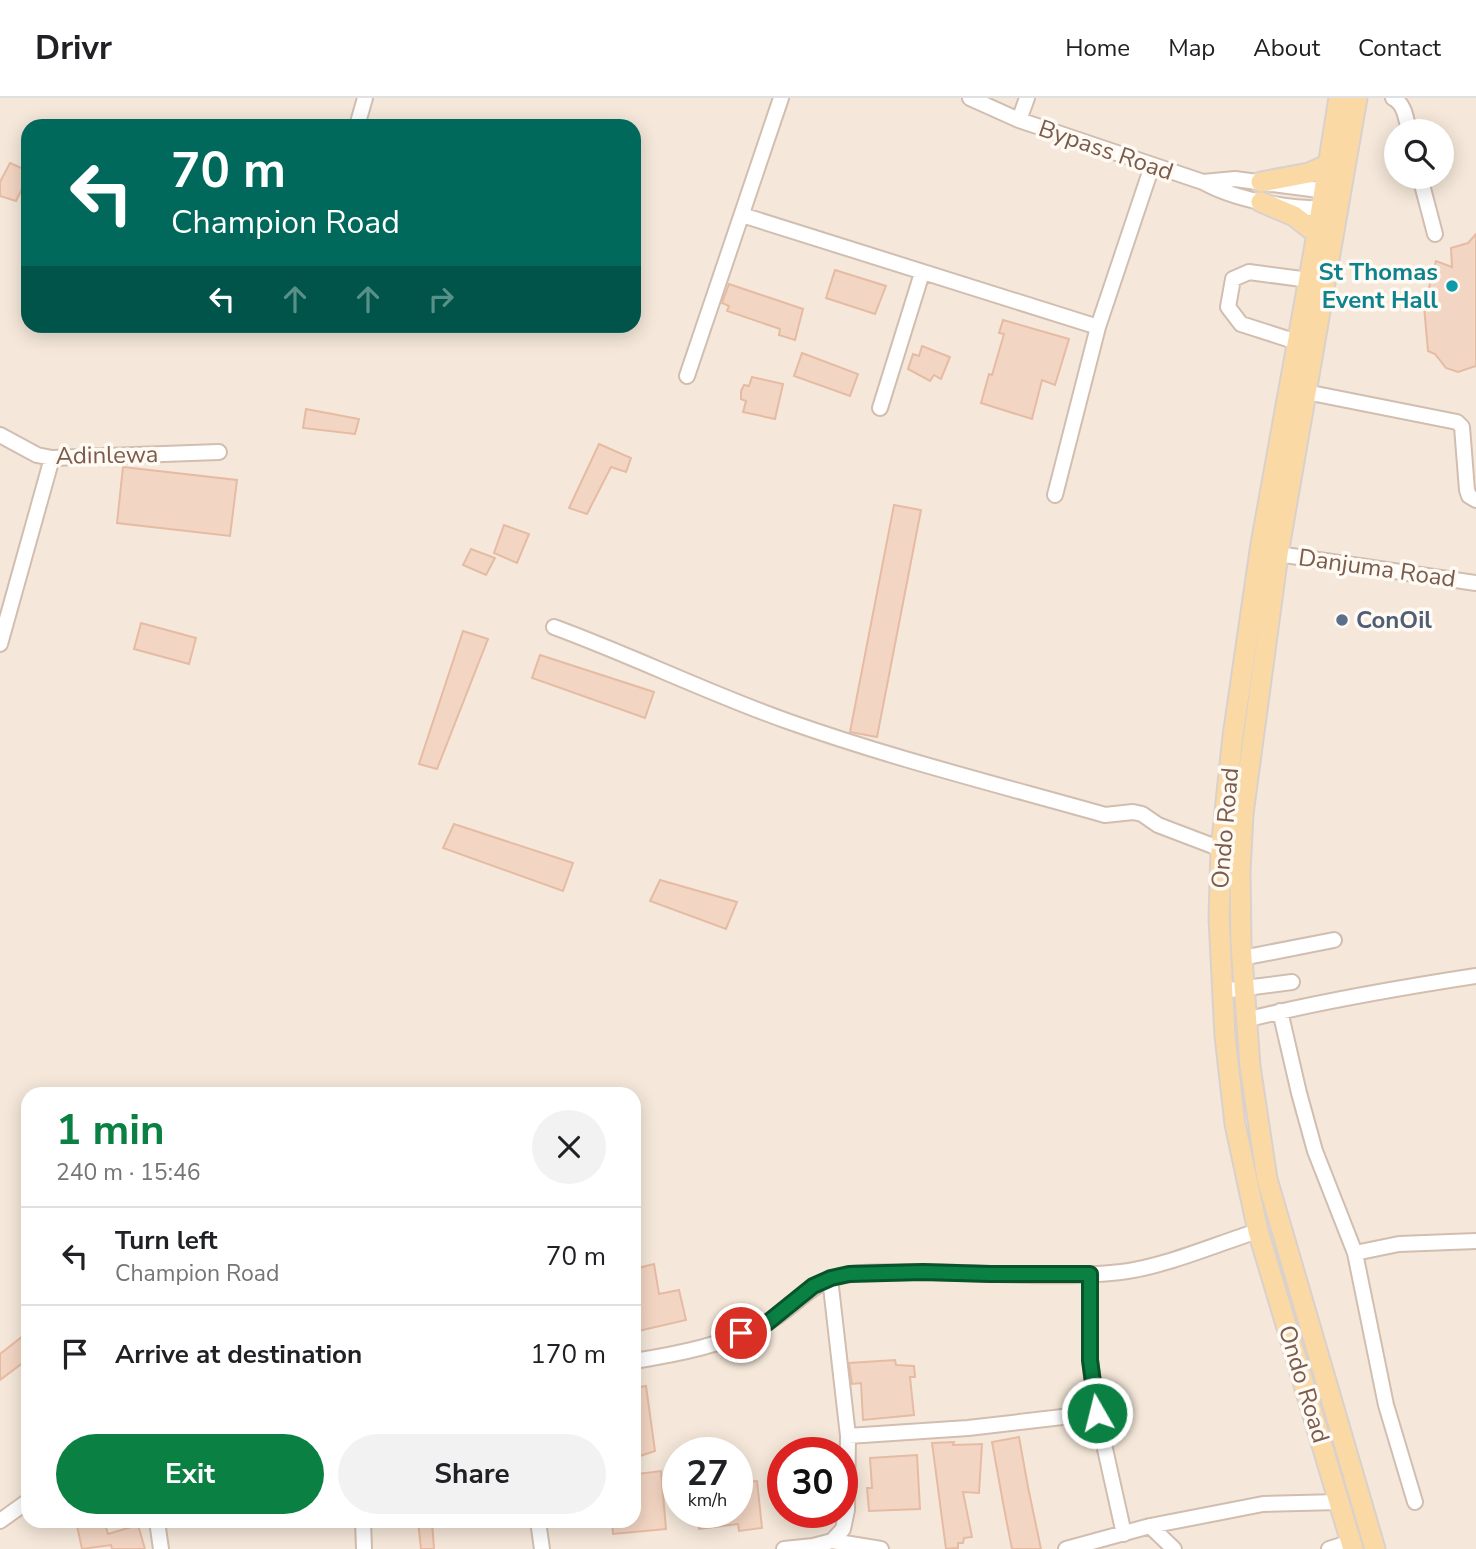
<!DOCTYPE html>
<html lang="en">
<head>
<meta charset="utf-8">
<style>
  :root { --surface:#fff; --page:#f2f2f2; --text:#202124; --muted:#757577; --line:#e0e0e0; --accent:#0b8043 }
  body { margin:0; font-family:"Nunito Sans",sans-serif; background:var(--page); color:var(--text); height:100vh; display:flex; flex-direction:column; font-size:26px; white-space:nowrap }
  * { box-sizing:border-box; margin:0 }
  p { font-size:23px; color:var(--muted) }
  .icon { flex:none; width:38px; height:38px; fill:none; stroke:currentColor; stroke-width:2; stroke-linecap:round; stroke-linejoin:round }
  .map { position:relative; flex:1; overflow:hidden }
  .drawer { position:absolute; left:21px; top:989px; width:620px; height:441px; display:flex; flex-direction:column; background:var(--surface); border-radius:21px; box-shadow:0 4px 18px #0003 }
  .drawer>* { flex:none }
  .hud { position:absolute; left:21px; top:21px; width:620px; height:214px; border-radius:21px; box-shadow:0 4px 18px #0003; background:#00695c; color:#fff; overflow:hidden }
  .controls { position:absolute; left:1384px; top:21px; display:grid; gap:14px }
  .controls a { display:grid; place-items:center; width:70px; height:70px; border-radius:50%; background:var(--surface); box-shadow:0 4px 18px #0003; font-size:35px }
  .speed { position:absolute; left:662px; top:1339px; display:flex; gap:14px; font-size:35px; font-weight:700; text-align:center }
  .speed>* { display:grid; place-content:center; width:91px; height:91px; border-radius:50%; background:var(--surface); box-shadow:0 4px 18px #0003; line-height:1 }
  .speed small { font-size:18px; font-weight:400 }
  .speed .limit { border:10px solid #d22; background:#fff; color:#111 }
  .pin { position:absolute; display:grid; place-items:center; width:60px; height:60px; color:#fff; margin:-30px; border:4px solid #fff; border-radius:50%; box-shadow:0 2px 7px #0007 }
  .me { position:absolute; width:77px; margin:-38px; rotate:352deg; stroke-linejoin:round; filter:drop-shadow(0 0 5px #0008) }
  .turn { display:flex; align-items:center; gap:24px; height:147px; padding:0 35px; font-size:32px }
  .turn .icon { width:91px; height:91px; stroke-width:2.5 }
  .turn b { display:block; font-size:49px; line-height:60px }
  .lanes { display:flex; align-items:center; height:66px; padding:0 35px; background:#0003; justify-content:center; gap:35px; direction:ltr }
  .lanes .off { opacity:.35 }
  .round { display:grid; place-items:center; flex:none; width:74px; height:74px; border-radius:37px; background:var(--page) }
  .head { display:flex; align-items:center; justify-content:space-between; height:119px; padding:0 35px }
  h1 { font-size:42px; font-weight:700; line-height:52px; color:var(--accent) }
  .cta { display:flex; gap:14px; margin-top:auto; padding:14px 35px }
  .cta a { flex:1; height:80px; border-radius:42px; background:var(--accent); color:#fff; font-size:28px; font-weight:700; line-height:80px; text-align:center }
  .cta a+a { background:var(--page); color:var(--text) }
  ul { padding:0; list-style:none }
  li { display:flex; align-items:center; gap:21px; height:98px; padding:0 35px; border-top:2px solid var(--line) }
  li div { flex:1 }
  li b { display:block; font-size:26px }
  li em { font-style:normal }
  header { display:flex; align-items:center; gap:42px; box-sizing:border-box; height:98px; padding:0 35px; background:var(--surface); border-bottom:2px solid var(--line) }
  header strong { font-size:33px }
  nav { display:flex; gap:38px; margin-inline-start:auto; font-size:24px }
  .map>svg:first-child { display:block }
  .residential { fill:#f5e8da; fill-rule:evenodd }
  .building { fill:#f3d5c3; stroke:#e6bba3; stroke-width:2 }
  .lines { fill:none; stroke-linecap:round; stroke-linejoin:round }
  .minor-casing { stroke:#d1beb0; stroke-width:18 }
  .major-casing { stroke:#dad1cd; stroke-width:23 }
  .minor { stroke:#fff; stroke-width:14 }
  .major { stroke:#fbd9a5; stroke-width:19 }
  .route-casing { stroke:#07532c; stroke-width:18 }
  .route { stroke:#0b8043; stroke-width:12 }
  .culture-dot { fill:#0f9aa8; stroke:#fffaf3; stroke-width:2.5 }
  .service-dot { fill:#5c6f8a; stroke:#fffaf3; stroke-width:2.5 }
  .labels { text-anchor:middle; stroke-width:7; stroke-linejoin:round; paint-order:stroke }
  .street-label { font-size:24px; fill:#7a5c4d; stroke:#fffaf3 }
  .culture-label { font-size:24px; font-weight:bold; fill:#0d838f; stroke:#fffaf3; text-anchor:end }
  .service-label { font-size:24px; font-weight:bold; fill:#4e5e75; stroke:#fffaf3; text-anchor:start }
</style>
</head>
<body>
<header>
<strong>Drivr</strong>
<nav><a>Home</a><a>Map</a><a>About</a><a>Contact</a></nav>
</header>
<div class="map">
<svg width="1476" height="1451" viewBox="0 0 1476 1451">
  <rect width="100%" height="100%" fill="#fdf6ec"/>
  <!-- residential -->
  <path class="residential" d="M 0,0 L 1476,0 L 1476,1451 L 0,1451 ZM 28,28 L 634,28 L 634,228 L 28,228 ZM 1396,33 L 1442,33 L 1442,79 L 1396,79 ZM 28,996 L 634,996 L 634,1423 L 28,1423 ZM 677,1354 L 737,1354 L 737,1414 L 677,1414 ZM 782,1354 L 842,1354 L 842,1414 L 782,1414 Z"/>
  <!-- building -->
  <path class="building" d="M 10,65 L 28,73 L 28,79 L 16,103 L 0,98 L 0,84 Z
    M 1476,136 L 1476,268 L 1458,274 L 1446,270 L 1435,256 L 1428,253 L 1424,208 L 1436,163 L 1452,169 L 1451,150 L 1468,145 Z
    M 835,172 L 886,188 L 875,216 L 826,200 Z
    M 729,186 L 803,211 L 795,242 L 779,237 L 780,231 L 727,213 L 729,208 L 722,205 Z
    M 1003,222 L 1069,241 L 1055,287 L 1042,282 L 1032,321 L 981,305 L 989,276 L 992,277 L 1004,236 L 999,235 Z
    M 922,248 L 950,259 L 941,281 L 934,277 L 930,283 L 908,271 L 913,256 L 919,258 Z
    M 802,255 L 858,276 L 850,298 L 794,278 Z
    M 752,279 L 783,286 L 775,321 L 743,314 L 746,303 L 741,301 L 741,293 L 744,287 L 749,288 Z
    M 306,311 L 359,321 L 355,336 L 303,330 Z
    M 599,346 L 631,360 L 626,374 L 611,369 L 587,416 L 569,410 Z
    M 123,369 L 237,382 L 230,438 L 117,425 Z
    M 894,407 L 921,412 L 877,639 L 850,634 Z
    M 504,427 L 529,436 L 517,465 L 494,455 Z
    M 471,451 L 495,460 L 486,477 L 463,467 Z
    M 141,525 L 196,540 L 189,566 L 134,551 Z
    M 463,533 L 488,541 L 437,671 L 419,666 Z
    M 540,557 L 654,594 L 645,620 L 532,580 Z
    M 454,726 L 573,765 L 563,793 L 443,750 Z
    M 660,782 L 737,804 L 726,831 L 650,803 Z
    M 654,1166 L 659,1196 L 679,1192 L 686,1222 L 634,1234 L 634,1171 Z
    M 23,1238 L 28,1244 L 28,1261 L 0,1282 L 0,1256 Z
    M 895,1262 L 896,1267 L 914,1268 L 915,1279 L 910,1279 L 914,1317 L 863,1322 L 861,1285 L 852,1286 L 849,1265 Z
    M 646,1288 L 655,1353 L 634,1360 L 634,1290 Z
    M 1019,1339 L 1028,1389 L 1041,1451 L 1012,1451 L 1004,1410 L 992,1344 Z
    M 954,1344 L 953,1347 L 982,1346 L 979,1395 L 963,1394 L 972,1439 L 964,1440 L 963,1445 L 958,1445 L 958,1450 L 946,1451 L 932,1345 Z
    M 917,1357 L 920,1411 L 869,1413 L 867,1390 L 872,1390 L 870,1360 Z
    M 661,1373 L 666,1431 L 613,1436 L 612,1423 L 634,1423 L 634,1391 L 639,1390 L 637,1376 Z
    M 757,1383 L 762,1430 L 739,1433 L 738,1426 L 699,1431 L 697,1414 L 737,1414 L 737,1385 Z
    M 76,1423 L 104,1423 L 108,1436 L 138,1427 L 145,1451 L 112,1451 L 111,1447 L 82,1451 Z
    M 418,1423 L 432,1423 L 434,1451 L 421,1451 Z"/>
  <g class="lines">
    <!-- minor casing -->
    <g class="minor-casing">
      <path id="minor" d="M 970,0 L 1019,22 L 1203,84 C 1240,104 1287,110 1328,111
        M 1393,0 C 1405,6 1406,21 1409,33
        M 1019,22 L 1027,0
        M 357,28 L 365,0
        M 1420,79 L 1435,136
        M 1203,84 L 1235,81 L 1334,94
        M 742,117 L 1098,229
        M 1297,244 L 1241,226 L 1228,209 L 1233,181 L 1249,174 L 1309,182
        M 687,278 L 781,0
        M 1306,294 L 1457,324 L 1462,329 L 1467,392 L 1469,398 L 1476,402
        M 880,310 L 922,175
        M 0,337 L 37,357 L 52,360 L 219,354
        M 1055,397 L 1098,229 L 1152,68
        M 1278,456 L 1476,485
        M 554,529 C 633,558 708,595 787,623 C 891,660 999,687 1105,717 L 1133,714 L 1142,716 L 1158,727 L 1221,751
        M 0,546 L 52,360
        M 1242,860 L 1334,842
        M 1222,893 L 1292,884
        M 1280,913 L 1299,995 L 1315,1053 L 1355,1155 L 1386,1307 L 1415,1404
        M 1245,922 C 1322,903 1398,890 1476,878
        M 1355,1155 L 1399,1146 L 1476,1143
        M 1090,1176 L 1090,1262 L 1097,1315 L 1124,1436
        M 830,1180 L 848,1338 L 847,1412 L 843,1431 L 832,1443
        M 634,1263 C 678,1256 724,1247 765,1226 C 796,1210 809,1184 846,1177 C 864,1173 885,1175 904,1174 C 976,1173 1049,1182 1121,1174 C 1164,1169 1216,1146 1258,1133
        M 848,1338 L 968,1330 L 1097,1315
        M 0,1423 L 28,1403
        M 157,1423 L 161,1451
        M 363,1423 L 364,1451
        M 538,1423 L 542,1451
        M 1150,1428 L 1174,1451
        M 784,1451 L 813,1448 L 832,1443 L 881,1451
        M 1066,1451 L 1150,1428 L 1263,1406 L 1339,1404
        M 1329,1451 L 1351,1444"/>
    </g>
    <!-- major casing -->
    <g class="major-casing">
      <path id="major" d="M 1339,0 L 1317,136 L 1261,446 L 1233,638 L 1221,751 L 1219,820 L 1225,938 L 1235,1026 L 1258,1133 L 1353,1451
        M 1357,0 L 1278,456 L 1243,716 L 1240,774 L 1241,846 L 1250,968 L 1267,1081 L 1375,1451
        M 1261,84 L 1309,75 L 1327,67
        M 1261,104 L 1294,118 L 1317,136"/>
    </g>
    <!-- minor -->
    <use href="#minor" class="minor"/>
    <!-- major -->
    <use href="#major" class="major"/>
  </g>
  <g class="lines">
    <!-- route casing -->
    <g class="route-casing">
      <path id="route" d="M 741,1235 L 767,1225 L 813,1188 L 831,1180 L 849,1176 L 923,1174 L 990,1176 L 1090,1176 L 1090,1262 L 1097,1315"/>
    </g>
    <!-- route -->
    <use href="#route" class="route"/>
  </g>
  <!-- markers -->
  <circle class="culture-dot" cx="1452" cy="188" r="7"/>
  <circle class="service-dot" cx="1342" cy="522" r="7"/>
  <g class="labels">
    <!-- street labels -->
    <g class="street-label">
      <text transform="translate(1106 52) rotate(19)" y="8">Bypass Road</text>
      <text transform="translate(107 357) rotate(-1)" y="8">Adinlewa</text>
      <text transform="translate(1377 470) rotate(8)" y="8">Danjuma Road</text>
      <text transform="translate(1225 730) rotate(-85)" y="8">Ondo Road</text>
      <text transform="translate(1304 1286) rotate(73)" y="8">Ondo Road</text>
    </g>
    <!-- culture labels -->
    <g class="culture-label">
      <text x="1438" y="182">St Thomas<tspan x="1438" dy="28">Event Hall</tspan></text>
    </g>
    <!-- service labels -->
    <g class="service-label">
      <text x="1356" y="530">ConOil</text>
    </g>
  </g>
</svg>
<div class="controls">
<a><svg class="icon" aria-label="search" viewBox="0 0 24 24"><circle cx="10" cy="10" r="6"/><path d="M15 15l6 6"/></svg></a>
</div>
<div class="speed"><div>27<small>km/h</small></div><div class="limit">30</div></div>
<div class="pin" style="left:741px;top:1235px;background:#d93025"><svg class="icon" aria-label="arrive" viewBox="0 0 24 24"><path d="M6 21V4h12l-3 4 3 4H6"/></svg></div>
<svg class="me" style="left:1097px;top:1315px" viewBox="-20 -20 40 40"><circle r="17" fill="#0b8043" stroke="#fff" stroke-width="3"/><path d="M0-11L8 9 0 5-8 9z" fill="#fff"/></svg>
<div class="hud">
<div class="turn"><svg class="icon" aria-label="left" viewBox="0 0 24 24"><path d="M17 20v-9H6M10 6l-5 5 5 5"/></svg><div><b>70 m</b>Champion Road</div></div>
<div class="lanes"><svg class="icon" aria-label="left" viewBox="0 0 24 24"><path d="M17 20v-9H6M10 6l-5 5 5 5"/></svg><svg class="icon off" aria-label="ahead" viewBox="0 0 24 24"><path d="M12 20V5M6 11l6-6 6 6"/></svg><svg class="icon off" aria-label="ahead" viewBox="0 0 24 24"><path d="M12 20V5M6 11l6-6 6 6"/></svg><svg class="icon off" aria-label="right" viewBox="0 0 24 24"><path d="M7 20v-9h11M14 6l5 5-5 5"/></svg></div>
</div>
<section class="drawer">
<div class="head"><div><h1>1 min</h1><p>240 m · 15:46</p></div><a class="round"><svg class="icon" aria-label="close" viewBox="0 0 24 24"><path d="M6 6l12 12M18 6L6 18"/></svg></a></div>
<ul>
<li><svg class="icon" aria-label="left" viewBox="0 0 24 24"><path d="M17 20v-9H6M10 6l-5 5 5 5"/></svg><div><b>Turn left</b><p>Champion Road</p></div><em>70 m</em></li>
<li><svg class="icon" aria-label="arrive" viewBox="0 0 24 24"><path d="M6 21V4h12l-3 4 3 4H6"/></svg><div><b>Arrive at destination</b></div><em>170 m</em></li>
</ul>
<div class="cta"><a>Exit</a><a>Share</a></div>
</section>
</div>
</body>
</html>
